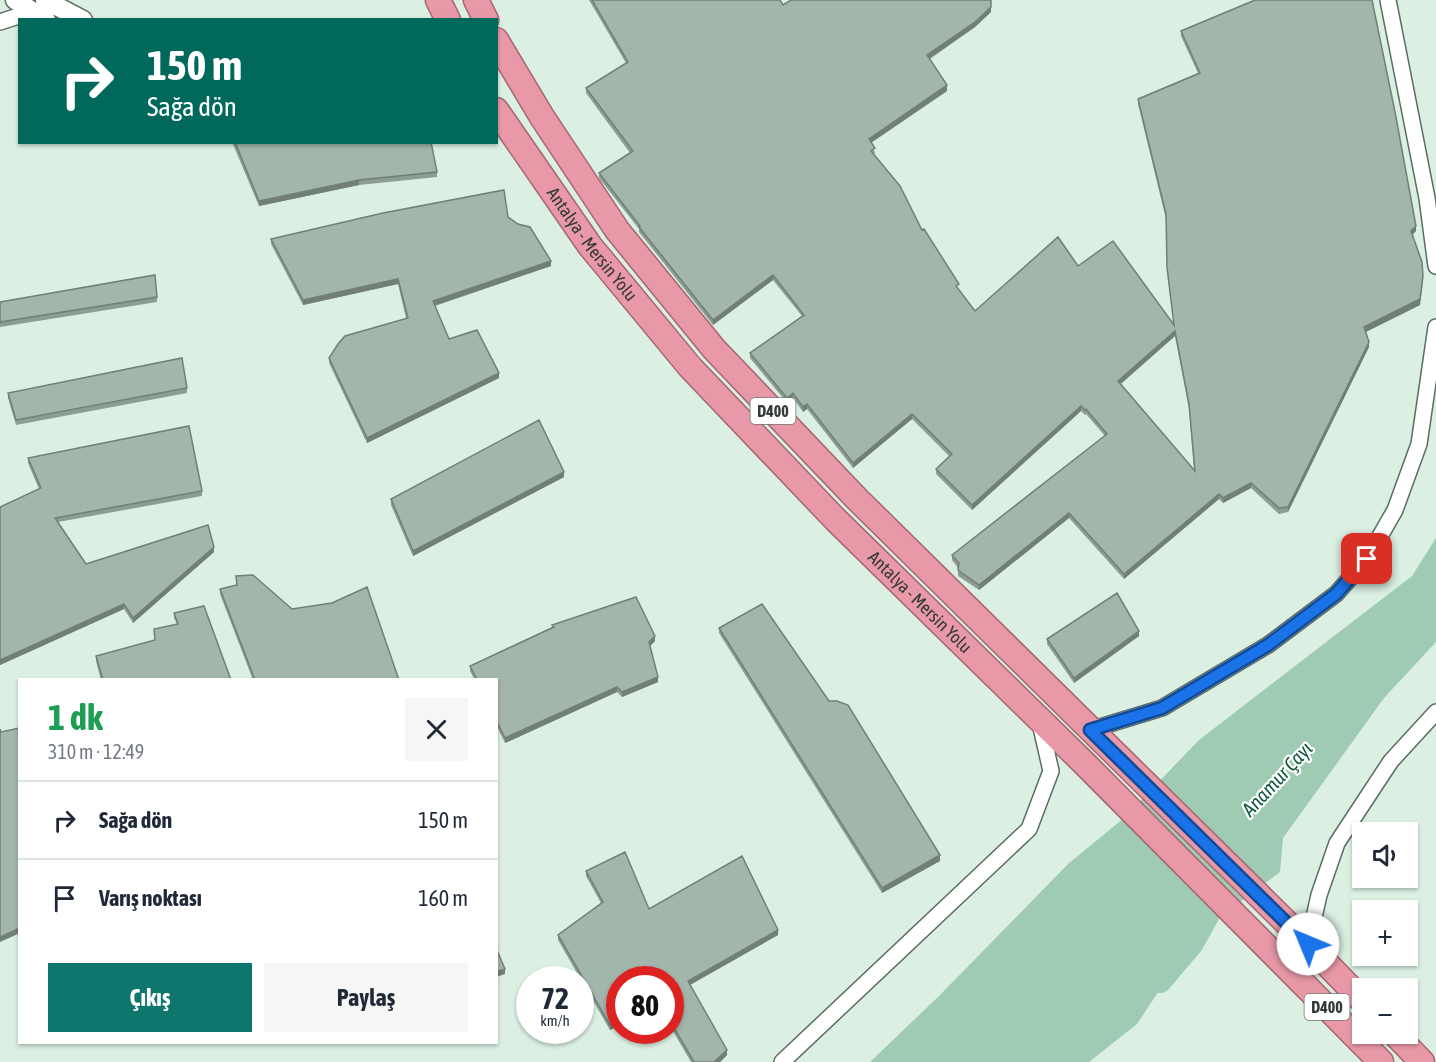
<!DOCTYPE html>
<html lang="tr">
<head>
<meta charset="utf-8">
<style>
  :root { --surface:#fff; --page:#f6f6f7; --text:#1f2937; --muted:#747a83; --line:#e0e1e3; --accent:#0f766e }
  body { margin:0; font-family:"Asap Condensed",sans-serif; background:var(--page); color:var(--text); height:100vh; display:flex; flex-direction:column; font-size:22px; white-space:nowrap }
  * { box-sizing:border-box; margin:0 }
  p { font-size:20px; color:var(--muted) }
  .icon { flex:none; width:33px; height:33px; fill:none; stroke:currentColor; stroke-width:2; stroke-linecap:round; stroke-linejoin:round }
  .map { position:relative; flex:1; overflow:hidden }
  .drawer { position:absolute; left:18px; top:678px; width:480px; height:366px; display:flex; flex-direction:column; background:var(--surface); border-radius:0px; box-shadow:0 2px 4px #0004 }
  .drawer>* { flex:none }
  .hud { position:absolute; left:18px; top:18px; width:480px; height:126px; border-radius:0px; box-shadow:0 2px 4px #0004; background:#00695c; color:#fff; overflow:hidden }
  .buttons { position:absolute; left:1352px; top:822px; display:grid; gap:12px }
  .buttons a { display:grid; place-items:center; width:66px; height:66px; border-radius:0px; background:var(--surface); box-shadow:0 2px 4px #0004; font-size:30px }
  .speed { position:absolute; left:516px; top:966px; display:flex; gap:12px; font-size:30px; font-weight:700; text-align:center }
  .speed>* { display:grid; place-content:center; width:78px; height:78px; border-radius:50%; background:var(--surface); box-shadow:0 2px 4px #0004; line-height:1 }
  .speed small { font-size:15px; font-weight:400 }
  .speed .limit { border:9px solid #d22; background:#fff; color:#111 }
  .pin { position:absolute; display:grid; place-items:center; width:51px; height:51px; color:#fff; margin:-26px; border-radius:12px; box-shadow:0 3px 9px #0006 }
  .me { position:absolute; width:66px; margin:-33px; rotate:315deg; stroke-linejoin:round; filter:drop-shadow(0 0 4px #0008) }
  .turn { display:flex; align-items:center; gap:21px; height:126px; padding:0 30px; font-size:27px }
  .turn .icon { width:78px; height:78px; stroke-width:2.5 }
  .turn b { display:block; font-size:42px; line-height:51px }
  .round { display:grid; place-items:center; flex:none; width:63px; height:63px; border-radius:0px; background:var(--page) }
  .summary { display:flex; align-items:center; justify-content:space-between; height:102px; padding:0 30px }
  h1 { font-size:36px; font-weight:700; line-height:45px; color:#1e9e55 }
  .action { display:flex; gap:12px; margin-top:auto; padding:12px 30px }
  .action a { flex:1; height:69px; border-radius:0px; background:var(--accent); color:#fff; font-size:24px; font-weight:700; line-height:69px; text-align:center }
  .action a+a { background:var(--page); color:var(--text) }
  ul { padding:0; list-style:none }
  li { display:flex; align-items:center; gap:18px; height:78px; padding:0 30px; border-top:2px solid var(--line) }
  li div { flex:1 }
  li b { display:block; font-size:22px }
  li em { font-style:normal }
  .map>svg:first-child { display:block }
  .water { fill:#9fcbb3 }
  .lines { fill:none; stroke-linecap:round; stroke-linejoin:round }
  .river { stroke:#9fcbb3; stroke-width:24 }
  .minor-casing { stroke:#5b6c62; stroke-width:18 }
  .tertiary-casing { stroke:#5b6c62; stroke-width:21 }
  .trunk-casing { stroke:#a46770; stroke-width:27 }
  .minor { stroke:#fff; stroke-width:15 }
  .tertiary { stroke:#fff; stroke-width:18 }
  .trunk { stroke:#e898a6; stroke-width:24 }
  .wall { fill:#8c9d93; fill-rule:evenodd }
  .shaded-wall { fill:#727f78 }
  .building { fill:#a3b6ab; stroke:#727f78; stroke-width:1.5; fill-rule:evenodd }
  .route-casing { stroke:#114b97; stroke-width:15 }
  .route { stroke:#1a73e8; stroke-width:10 }
  .labels { text-anchor:middle; stroke-width:4.5; stroke-linejoin:round; paint-order:stroke }
  .shield { fill:#fff; stroke:#707572; stroke-width:1.5 }
  .shield-label { font-size:16px; font-weight:bold; fill:#323a35 }
  .street-label { font-size:18px; fill:#323a35; stroke:#fff }
  .water-label { font-size:20px; font-style:italic; fill:#0d5a3c; stroke:#fff }
</style>
</head>
<body>
<div class="map">
<svg width="1436" height="1062" viewBox="0 0 1436 1062">
  <rect width="100%" height="100%" fill="#dbefe3"/>
  <!-- water -->
  <path class="water" d="M 1436,538 L 1436,642 L 1384,698 L 1283,838 L 1280,872 L 1196,935 L 1137,1024 L 1089,1062 L 870,1062 L 938,997 L 1068,864 L 1124,818 L 1199,740 L 1412,576 Z"/>
  <g class="lines">
    <!-- river -->
    <path class="river" d="M 1160,981 L 1192,943 L 1212,907"/>
    <!-- minor casing -->
    <g class="minor-casing">
      <path id="minor" d="M 1388,0 L 1427,198 L 1436,266
        M 0,22 L 31,12
        M 1090,730 L 1162,708 L 1268,645 L 1336,594 L 1367,559 L 1395,510 L 1419,444 L 1436,327
        M 1308,944 L 1319,895 L 1337,843 L 1391,761 L 1436,712
        M 782,1062 L 1029,829 L 1051,771 L 1040,723"/>
    </g>
    <!-- tertiary casing -->
    <g class="tertiary-casing">
      <path id="tertiary" d="M 15,0 L 46,20
        M 45,0 L 83,20"/>
    </g>
    <!-- trunk casing -->
    <g class="trunk-casing">
      <g id="trunk">
        <path d="M 438,0 L 448,20"/>
        <path d="M 476,0 L 486,20"/>
        <path d="M 496,40 L 542,117 L 617,230 L 714,349 L 858,500 L 1295,931 L 1362,1000"/>
        <path id="s1" d="M 496,110 L 590,246 L 690,367 L 835,519 L 1085,764 L 1381,1062"/>
        <path d="M 1395,1034 L 1422,1062"/>
      </g>
    </g>
    <!-- minor -->
    <use href="#minor" class="minor"/>
    <!-- tertiary -->
    <use href="#tertiary" class="tertiary"/>
    <!-- trunk -->
    <use href="#trunk" class="trunk"/>
  </g>
  <!-- wall -->
  <path class="wall" d="M 589,0 L 780,0 L 783,5 L 991,12 L 975,27 L 930,59 L 947,91 L 871,143 L 875,153 L 873,154 L 959,289 L 958,290 L 975,311 L 1078,266 L 1174,324 L 1167,272 L 1166,219 L 1138,104 L 1138,99 L 1198,73 L 1181,36 L 1181,31 L 1416,231 L 1413,234 L 1423,282 L 1420,305 L 1365,332 L 1369,347 L 1288,512 L 1279,514 L 1251,488 L 1223,503 L 1219,499 L 1124,579 L 1069,518 L 979,590 L 958,576 L 958,568 L 952,560 L 952,555 L 1105,436 L 1086,414 L 1085,415 L 1081,411 L 972,510 L 936,474 L 936,469 L 949,456 L 912,419 L 853,468 L 807,409 L 803,412 L 793,398 L 787,403 L 750,358 L 750,353 L 802,316 L 773,280 L 713,325 L 639,232 L 639,229 L 599,178 L 599,173 L 630,153 L 586,93 L 586,88 L 626,63 ZM 1175,336 L 1189,409 L 1194,470 L 1121,384 Z
    M 232,142 L 431,142 L 437,172 L 437,177 L 359,185 L 259,206 Z
    M 508,217 L 551,266 L 435,306 L 449,339 L 499,378 L 367,443 L 329,363 L 329,358 L 406,318 L 398,284 L 303,305 L 271,244 L 271,239 Z
    M 157,297 L 157,302 L 0,327 L 0,302 Z
    M 187,388 L 187,393 L 16,425 L 8,398 L 8,393 Z
    M 28,458 L 202,491 L 202,496 L 58,522 L 86,564 L 214,552 L 133,623 L 124,609 L 0,665 L 0,507 L 39,489 L 28,463 Z
    M 564,477 L 413,556 L 391,505 L 391,499 Z
    M 236,576 L 292,609 L 399,680 L 253,680 L 220,594 L 220,589 L 237,586 Z
    M 174,613 L 231,680 L 101,680 L 96,661 L 96,656 L 155,641 L 154,629 L 177,624 L 174,618 Z
    M 552,625 L 655,641 L 650,646 L 658,682 L 622,697 L 617,692 L 505,743 L 496,725 L 496,680 L 475,680 L 470,671 L 470,666 L 552,627 Z
    M 719,628 L 829,701 L 940,861 L 882,893 L 719,633 Z
    M 1139,636 L 1074,683 L 1047,644 L 1047,639 Z
    M 586,871 L 649,909 L 778,935 L 690,985 L 727,1055 L 720,1062 L 691,1062 L 670,1026 L 670,980 L 620,980 L 620,1025 L 610,1030 L 558,940 L 558,935 L 601,903 L 586,876 Z"/>
  <!-- shaded-wall -->
  <path class="shaded-wall" d="M 991,7 L 991,12 L 975,27 L 927,60 L 927,55 Z
    M 947,85 L 947,91 L 869,144 L 869,139 Z
    M 359,180 L 359,185 L 259,206 L 259,201 Z
    M 1416,226 L 1416,231 L 1411,236 L 1411,231 Z
    M 551,261 L 551,266 L 433,306 L 433,301 Z
    M 773,275 L 773,280 L 713,325 L 713,320 Z
    M 1423,276 L 1420,305 L 1364,333 L 1364,327 Z
    M 398,279 L 398,284 L 303,305 L 303,300 Z
    M 1175,331 L 1175,336 L 1118,386 L 1118,381 Z
    M 1369,342 L 1369,347 L 1288,512 L 1288,507 Z
    M 499,373 L 499,378 L 367,443 L 367,438 Z
    M 793,393 L 793,398 L 787,403 L 787,398 Z
    M 807,404 L 807,409 L 803,412 L 803,407 Z
    M 1081,406 L 1081,411 L 972,510 L 972,505 Z
    M 912,414 L 912,419 L 853,468 L 853,463 Z
    M 564,472 L 564,477 L 413,556 L 413,551 Z
    M 1251,483 L 1251,488 L 1223,503 L 1223,498 Z
    M 1219,494 L 1219,499 L 1124,579 L 1124,574 Z
    M 1069,513 L 1069,518 L 979,590 L 979,585 Z
    M 214,547 L 214,552 L 133,623 L 133,618 Z
    M 124,604 L 124,609 L 0,665 L 0,660 Z
    M 1139,631 L 1139,636 L 1074,683 L 1074,678 Z
    M 655,636 L 655,641 L 649,647 L 649,642 Z
    M 658,677 L 658,682 L 622,697 L 622,692 Z
    M 617,687 L 617,692 L 505,743 L 505,738 Z
    M 940,855 L 940,861 L 882,893 L 882,888 Z
    M 20,928 L 20,933 L 0,942 L 0,937 Z
    M 778,930 L 778,935 L 688,986 L 688,981 Z
    M 505,969 L 505,974 L 496,977 L 496,972 Z
    M 620,1020 L 620,1025 L 610,1030 L 610,1025 Z
    M 727,1050 L 727,1055 L 720,1062 L 714,1062 Z"/>
  <!-- building -->
  <path class="building" d="M 592,0 L 780,0 L 783,5 L 791,0 L 991,0 L 991,7 L 975,22 L 927,55 L 947,85 L 869,139 L 875,148 L 871,151 L 900,186 L 922,230 L 924,229 L 959,284 L 956,286 L 975,311 L 1058,237 L 1078,266 L 1113,241 L 1174,325 L 1167,267 L 1166,214 L 1138,99 L 1200,73 L 1181,31 L 1255,0 L 1372,0 L 1395,112 L 1416,226 L 1411,231 L 1422,262 L 1423,276 L 1420,299 L 1364,327 L 1369,342 L 1288,507 L 1279,508 L 1251,483 L 1223,498 L 1219,494 L 1124,574 L 1069,513 L 979,585 L 958,570 L 959,563 L 952,555 L 1107,434 L 1086,409 L 1085,410 L 1081,406 L 972,505 L 936,469 L 952,454 L 912,414 L 853,463 L 807,404 L 803,407 L 793,393 L 787,398 L 750,353 L 804,315 L 773,275 L 713,320 L 639,227 L 640,226 L 599,173 L 633,151 L 586,88 L 628,62 ZM 1175,331 L 1189,404 L 1195,471 L 1118,381 Z
    M 235,142 L 431,142 L 437,172 L 359,180 L 259,201 Z
    M 504,190 L 508,217 L 518,224 L 530,227 L 551,261 L 433,301 L 449,339 L 477,330 L 499,373 L 367,438 L 329,358 L 338,344 L 345,336 L 408,318 L 398,279 L 303,300 L 271,239 L 383,213 Z
    M 155,275 L 157,297 L 0,322 L 0,302 Z
    M 182,358 L 187,388 L 16,420 L 8,393 Z
    M 539,420 L 564,472 L 413,551 L 391,499 Z
    M 189,426 L 202,491 L 55,518 L 86,564 L 208,525 L 214,547 L 133,618 L 124,604 L 0,660 L 0,507 L 41,488 L 28,458 Z
    M 253,575 L 292,609 L 332,603 L 367,587 L 399,680 L 255,680 L 220,589 L 237,585 L 236,576 Z
    M 1117,593 L 1139,631 L 1074,678 L 1047,639 Z
    M 636,597 L 655,636 L 649,642 L 658,677 L 622,692 L 617,687 L 505,738 L 496,720 L 496,680 L 477,680 L 470,666 L 554,627 L 552,625 Z
    M 762,604 L 829,701 L 837,701 L 848,705 L 940,855 L 882,888 L 719,628 Z
    M 204,606 L 231,680 L 103,680 L 96,656 L 155,640 L 154,629 L 178,624 L 174,613 Z
    M 20,728 L 20,928 L 0,937 L 0,729 L 1,732 Z
    M 625,852 L 649,909 L 742,856 L 778,930 L 688,981 L 727,1050 L 714,1062 L 694,1062 L 670,1021 L 670,980 L 620,980 L 620,1020 L 610,1025 L 558,935 L 603,902 L 586,871 Z
    M 496,948 L 505,969 L 496,972 Z"/>
  <g class="lines">
    <!-- route casing -->
    <g class="route-casing">
      <path id="route" d="M 1308,944 L 1090,730 L 1162,708 L 1268,645 L 1336,594 L 1367,559"/>
    </g>
    <!-- route -->
    <use href="#route" class="route"/>
  </g>
  <g class="labels">
    <!-- shield labels -->
    <g class="shield">
      <rect x="750.5" y="398" width="45" height="26" rx="4.5"/>
      <rect x="1304.5" y="994" width="45" height="26" rx="4.5"/>
    </g>
    <g class="shield-label">
      <text x="773" y="417">D400</text>
      <text x="1327" y="1013">D400</text>
    </g>
    <!-- street labels -->
    <g class="street-label">
      <text dy="6" stroke="none"><textPath href="#s1" startOffset="165">Antalya - Mersin Yolu</textPath></text>
      <text dy="6" stroke="none"><textPath href="#s1" startOffset="651">Antalya - Mersin Yolu</textPath></text>
    </g>
    <!-- water labels -->
    <g class="water-label">
      <text transform="translate(1277 779) rotate(-47)" y="7">Anamur Çayı</text>
    </g>
  </g>
</svg>
<div class="buttons">
<a><svg class="icon" aria-label="sound" viewBox="0 0 24 24"><path d="M4 9h4l5-4v14l-5-4H4zM17 9q2 3 0 6"/></svg></a>
<a>+</a>
<a>−</a>
</div>
<div class="speed"><div>72<small>km/h</small></div><div class="limit">80</div></div>
<div class="pin" style="left:1367px;top:559px;background:#d93025"><svg class="icon" aria-label="arrive" viewBox="0 0 24 24"><path d="M6 21V4h12l-3 4 3 4H6"/></svg></div>
<svg class="me" style="left:1308px;top:944px" viewBox="-20 -20 40 40"><circle r="19" fill="#fff"/><path d="M0-13L10 11 0 6-10 11z" fill="#1a73e8"/></svg>
<div class="hud">
<div class="turn"><svg class="icon" aria-label="right" viewBox="0 0 24 24"><path d="M7 20v-9h11M14 6l5 5-5 5"/></svg><div><b>150 m</b>Sağa dön</div></div>
</div>
<section class="drawer">
<div class="summary"><div><h1>1 dk</h1><p>310 m · 12:49</p></div><a class="round"><svg class="icon" aria-label="close" viewBox="0 0 24 24"><path d="M6 6l12 12M18 6L6 18"/></svg></a></div>
<ul>
<li><svg class="icon" aria-label="right" viewBox="0 0 24 24"><path d="M7 20v-9h11M14 6l5 5-5 5"/></svg><div><b>Sağa dön</b></div><em>150 m</em></li>
<li><svg class="icon" aria-label="arrive" viewBox="0 0 24 24"><path d="M6 21V4h12l-3 4 3 4H6"/></svg><div><b>Varış noktası</b></div><em>160 m</em></li>
</ul>
<div class="action"><a>Çıkış</a><a>Paylaş</a></div>
</section>
</div>
</body>
</html>
